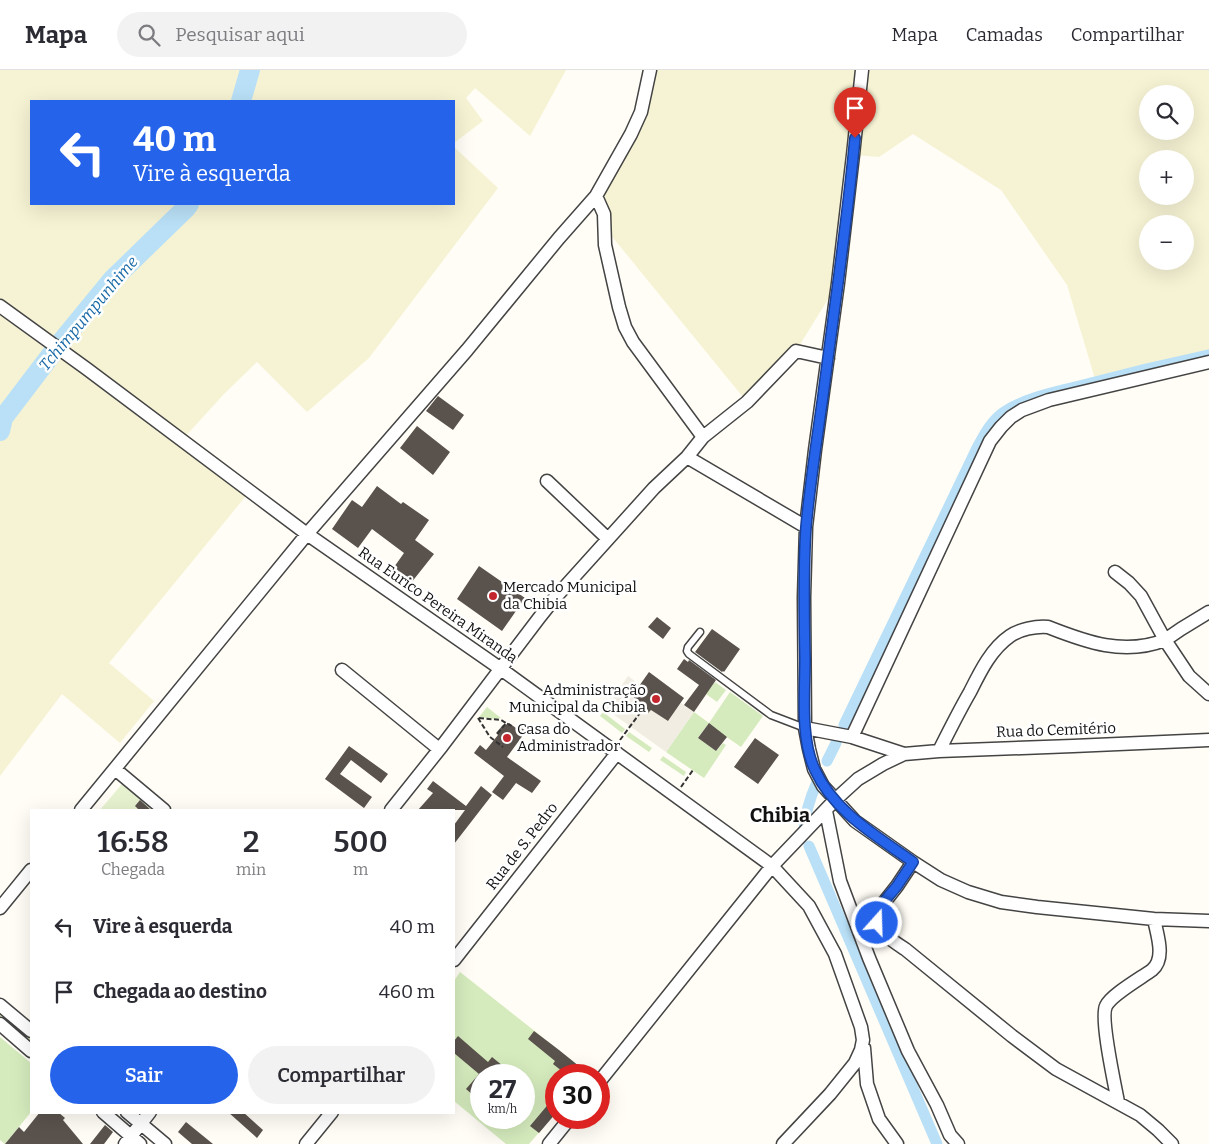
<!DOCTYPE html>
<html lang="pt">
<head>
<meta charset="utf-8">
<style>
  :root { --surface:#fff; --page:#f2f2f3; --text:#2b2b33; --muted:#7c7c81; --line:#e1e1e2; --accent:#2563eb }
  body { margin:0; font-family:Bitter,serif; background:var(--page); color:var(--text); height:100vh; display:flex; flex-direction:column; font-size:19px; white-space:nowrap }
  * { box-sizing:border-box; margin:0 }
  p { font-size:16px; color:var(--muted) }
  .icon { flex:none; width:28px; height:28px; fill:none; stroke:currentColor; stroke-width:2; stroke-linecap:round; stroke-linejoin:round }
  .map { position:relative; flex:1; overflow:hidden }
  .details { position:absolute; left:30px; top:739px; width:425px; height:305px; display:flex; flex-direction:column; background:var(--surface); border-radius:0px; box-shadow:0 5px 20px #0002 }
  .details>* { flex:none }
  .guide { position:absolute; left:30px; top:30px; width:425px; height:105px; border-radius:0px; box-shadow:0 5px 20px #0002; background:#2563eb; color:#fff; overflow:hidden }
  .tools { position:absolute; left:1139px; top:15px; display:grid; gap:10px }
  .tools a { display:grid; place-items:center; width:55px; height:55px; border-radius:50%; background:var(--surface); box-shadow:0 5px 20px #0002; font-size:25px }
  .speed { position:absolute; left:470px; top:994px; display:flex; gap:10px; font-size:25px; font-weight:700; text-align:center }
  .speed>* { display:grid; place-content:center; width:65px; height:65px; border-radius:50%; background:var(--surface); box-shadow:0 5px 20px #0002; line-height:1 }
  .speed small { font-size:12px; font-weight:400 }
  .speed .limit { border:8px solid #d22; background:#fff; color:#111 }
  .pin { position:absolute; display:grid; place-items:center; width:42px; height:42px; color:#fff; margin:-51px -21px; border-radius:50% 50% 50% 0; rotate:-45deg; box-shadow:0 0 5px #0007 }
  .pin .icon { rotate:45deg }
  .me { position:absolute; width:55px; margin:-28px; rotate:20deg; stroke-linejoin:round; filter:drop-shadow(0 0 4px #0008) }
  .turn { display:flex; align-items:center; gap:18px; height:105px; padding:0 20px; font-size:22px }
  .turn .icon { width:65px; height:65px; stroke-width:2.5 }
  .turn b { display:block; font-size:35px; line-height:42px }
  .eta { display:flex; justify-content:space-evenly; align-items:center; height:85px; text-align:center }
  .eta b { font-size:30px; font-weight:600; line-height:35px }
  .cta { display:flex; gap:10px; margin-top:auto; padding:10px 20px }
  .cta a { flex:1; height:58px; border-radius:30px; background:var(--accent); color:#fff; font-size:20px; font-weight:600; line-height:58px; text-align:center }
  .cta a+a { background:var(--page); color:var(--text) }
  ul { padding:0; list-style:none }
  li { display:flex; align-items:center; gap:15px; height:65px; padding:0 20px }
  li div { flex:1 }
  li b { display:block; font-size:19px }
  li em { font-style:normal }
  header { display:flex; align-items:center; gap:30px; box-sizing:border-box; height:70px; padding:0 25px; background:var(--surface); border-bottom:1px solid var(--line) }
  header strong { font-size:24px }
  nav { display:flex; gap:28px; margin-inline-start:auto; font-size:18px }
  .search { width:350px; height:45px; background:var(--page); display:flex; align-items:center; gap:12px; box-sizing:border-box; padding:0 18px; border-radius:28px; color:var(--muted); font-size:19px }
  .map>svg:first-child { display:block }
  .farmland { fill:#f6f3d4; fill-rule:evenodd }
  .green { fill:#d5ebbd; fill-rule:evenodd }
  .pitch { fill:#e6f2cf }
  .plaza { fill:#f1ede2 }
  .lines { fill:none; stroke-linecap:round; stroke-linejoin:round }
  .canal { stroke:#b9e0f7; stroke-width:11 }
  .river { stroke:#b9e0f7; stroke-width:20 }
  .building { fill:#5a524d }
  .lane-casing { stroke:#444; stroke-width:9 }
  .street-casing { stroke:#444; stroke-width:15 }
  .path { stroke:#333; stroke-width:2; stroke-dasharray:5 2.5; stroke-linecap:butt }
  .lane { stroke:#fff; stroke-width:6 }
  .street { stroke:#fff; stroke-width:12 }
  .route-casing { stroke:#184099; stroke-width:12 }
  .route { stroke:#2563eb; stroke-width:9 }
  .poi-dot { fill:#c4262e; stroke:#fff; stroke-width:2 }
  .labels { text-anchor:middle; stroke-width:5; stroke-linejoin:round; paint-order:stroke }
  .poi-label { font-size:15px; fill:#111; stroke:#fff; text-anchor:start }
  .street-label { font-size:15px; fill:#111; stroke:#fff }
  .water-label { font-size:16px; font-style:italic; fill:#1768a6; stroke:#fff }
  .district-label { font-size:20px; font-weight:bold; fill:#111; stroke:#fff }
</style>
</head>
<body>
<header>
<strong>Mapa</strong>
<div class="search"><svg class="icon" aria-label="search" viewBox="0 0 24 24"><circle cx="10" cy="10" r="6"/><path d="M15 15l6 6"/></svg>Pesquisar aqui</div>
<nav><a>Mapa</a><a>Camadas</a><a>Compartilhar</a></nav>
</header>
<div class="map">
<svg width="1209" height="1074" viewBox="0 0 1209 1074">
  <rect width="100%" height="100%" fill="#fffdf5"/>
  <!-- farmland -->
  <path class="farmland" d="M 0,0 L 566,0 L 530,66 L 475,18 L 466,28 L 483,51 L 454,73 L 454,31 L 31,31 L 31,134 L 454,134 L 454,77 L 498,118 L 369,288 L 307,342 L 257,292 L 224,324 L 182,370 L 250,421 L 109,593 L 154,631 L 120,673 L 62,624 L 0,706 Z
    M 650,0 L 1209,0 L 1209,292 L 1098,319 L 1067,215 L 1001,120 L 913,64 L 879,87 L 854,85 L 838,213 L 796,281 L 747,332 L 605,158 L 596,126 L 631,64 ZM 1148,24 L 1185,24 L 1185,61 L 1148,61 ZM 1148,89 L 1185,89 L 1185,126 L 1148,126 ZM 1148,154 L 1185,154 L 1185,191 L 1148,191 Z"/>
  <!-- green -->
  <path class="green" d="M 715,612 L 726,620 L 717,632 L 706,624 Z
    M 730,622 L 763,646 L 741,677 L 708,654 L 698,668 L 716,681 L 723,673 L 726,675 L 704,708 L 666,682 L 694,642 L 709,653 Z
    M 487,637 L 501,648 L 497,649 L 479,647 Z
    M 603,642 L 625,659 L 622,663 L 600,646 Z
    M 629,662 L 652,678 L 649,682 L 626,666 Z
    M 663,686 L 686,702 L 684,706 L 660,690 Z
    M 460,902 L 589,1004 L 556,1005 L 556,1043 L 529,1074 L 506,1074 L 454,1031 L 454,911 ZM 481,1005 L 524,1005 L 524,1048 L 481,1048 Z
    M 0,940 L 31,967 L 31,975 L 0,948 Z
    M 0,967 L 31,993 L 31,1042 L 5,1074 L 0,1070 Z"/>
  <!-- pitch -->
  <path class="pitch" d="M 122,714 L 152,740 L 100,740 Z"/>
  <!-- plaza -->
  <path class="plaza" d="M 628,606 L 640,615 L 632,626 L 643,634 L 641,638 L 648,643 L 651,640 L 668,651 L 681,633 L 694,642 L 666,682 L 606,639 Z"/>
  <g class="lines">
    <!-- canal -->
    <path class="canal" d="M 844,655 L 977,378 C 984,365 991,351 1004,342 C 1027,327 1056,322 1083,315 C 1125,304 1167,294 1209,285
      M 827,691 L 836,673
      M 804,760 C 805,743 810,728 817,712
      M 809,776 L 937,1074"/>
    <!-- river -->
    <path class="river" d="M 241,31 L 250,0
      M 0,361 L 3,348 L 57,277 L 112,210 L 186,138 L 189,134"/>
  </g>
  <!-- building -->
  <path class="building" d="M 438,326 L 464,345 L 453,360 L 426,341 Z
    M 417,356 L 450,382 L 433,405 L 400,378 Z
    M 377,416 L 401,434 L 403,432 L 429,450 L 415,470 L 434,484 L 411,513 L 392,500 L 404,483 L 372,459 L 358,478 L 332,459 L 352,430 L 362,437 Z
    M 479,496 L 525,528 L 502,561 L 457,529 Z
    M 657,547 L 671,558 L 663,569 L 648,557 Z
    M 712,559 L 740,579 L 724,602 L 723,601 L 722,602 L 695,582 Z
    M 684,589 L 688,592 L 689,590 L 716,610 L 694,642 L 684,635 L 699,615 L 677,599 Z
    M 649,602 L 684,628 L 668,651 L 651,640 L 648,643 L 641,638 L 643,634 L 632,626 Z
    M 509,653 L 516,658 L 518,656 L 526,661 L 507,687 L 541,711 L 532,723 L 516,713 L 503,730 L 492,722 L 504,706 L 474,683 L 480,675 L 486,680 L 498,665 L 496,663 L 503,655 L 504,656 L 506,654 L 507,655 Z
    M 709,653 L 727,667 L 716,681 L 698,668 Z
    M 755,668 L 779,685 L 758,714 L 734,697 Z
    M 349,676 L 388,704 L 381,713 L 351,690 L 340,704 L 372,727 L 364,738 L 325,709 Z
    M 433,711 L 466,736 L 481,716 L 492,725 L 454,774 L 454,755 L 465,740 L 418,740 L 433,723 L 427,719 Z
    M 140,730 L 151,740 L 139,740 L 135,736 Z
    M 534,961 L 559,980 L 590,1005 L 567,1005 L 553,994 L 555,991 L 528,969 Z
    M 458,966 L 488,992 L 492,987 L 514,1005 L 481,1005 L 481,1032 L 466,1019 L 479,1004 L 454,983 L 454,971 Z
    M 556,1025 L 556,1043 L 539,1063 L 530,1056 Z
    M 40,1042 L 58,1042 L 65,1048 L 63,1050 L 83,1074 L 5,1074 L 19,1057 L 24,1062 Z
    M 228,1042 L 243,1042 L 263,1060 L 257,1068 Z
    M 186,1052 L 213,1074 L 192,1074 L 178,1062 Z
    M 105,1055 L 113,1062 L 104,1074 L 90,1074 Z"/>
  <g class="lines">
    <!-- lane casing -->
    <g class="lane-casing">
      <path id="lane" d="M 700,562 L 688,577 L 687,581 L 689,584 L 771,645 L 805,658"/>
    </g>
    <!-- street casing -->
    <g class="street-casing">
      <path id="street" d="M 862,0 L 853,85 L 838,213 L 815,380 L 806,457 L 804,527 L 805,658 L 809,679 L 814,699 L 823,716 L 855,751 L 913,792 L 941,810 L 968,822 L 1001,832 L 1037,837 L 1154,849 L 1209,851
        M 596,126 L 604,144 L 605,175 L 619,237 L 625,257 L 633,272 L 703,367
        M 0,236 L 87,299 L 307,464 L 501,599 L 772,796 L 809,836 L 835,884 L 861,957 L 863,970 L 861,980 L 855,993 L 830,1024 L 783,1074
        M 687,387 L 806,457
        M 547,411 L 608,469
        M 1209,542 L 1181,559 L 1165,570 L 1189,606 L 1209,624
        M 342,600 L 439,679
        M 805,658 L 852,667 L 904,684
        M 852,667 L 990,371 L 1001,357 L 1011,347 L 1022,340 L 1049,330 L 1209,292
        M 939,681 C 949,661 959,641 970,622 C 980,602 991,579 1010,566 C 1020,559 1036,556 1048,557 C 1086,572 1124,586 1165,570 L 1141,526 L 1129,513 L 1115,502
        M 115,699 L 164,740
        M 81,740 L 307,464 L 467,280 L 559,168 L 596,126 L 631,64 L 641,42 L 650,0
        M 391,740 L 442,676 L 539,548 L 554,529 L 654,418 L 687,387 L 703,367 L 747,332 L 796,281 L 828,288
        M 826,741 L 840,811 L 869,888 L 908,981 L 937,1035 L 950,1065 L 958,1074
        M 913,792 L 897,816 L 882,835 L 876,846 C 879,863 891,870 905,879 L 1012,966 L 1056,999 L 1140,1045 L 1158,1060 L 1172,1074
        M 0,838 L 31,800
        M 454,890 L 617,683
        M 0,935 L 31,961
        M 0,954 L 31,981
        M 864,978 L 867,1014 L 879,1049 L 897,1074
        M 599,1012 L 772,796 L 835,730 L 858,709 L 883,694 L 904,684 L 939,681 L 1073,676 L 1209,670
        M 1118,1032 C 1115,1016 1100,948 1106,936 C 1111,925 1141,908 1152,900 C 1166,888 1157,865 1154,849
        M 103,1042 L 140,1074
        M 127,1042 L 165,1074
        M 125,1074 L 150,1042
        M 306,1074 L 332,1042
        M 549,1074 L 570,1048"/>
    </g>
    <!-- path -->
    <path class="path" d="M 478,648 L 490,667 L 503,677
      M 479,648 L 501,650 L 506,653
      M 499,663 L 498,663 L 506,653 L 512,656 L 511,657
      M 620,670 L 643,639
      M 681,717 L 693,700"/>
    <!-- lane -->
    <use href="#lane" class="lane"/>
    <!-- street -->
    <use href="#street" class="street"/>
  </g>
  <g class="lines">
    <!-- route casing -->
    <g class="route-casing">
      <path id="route" d="M 855,68 C 847,154 834,240 823,326 C 817,369 810,413 806,457 C 803,501 804,545 805,589 C 805,622 800,669 815,700 C 834,742 877,766 913,792 L 897,816 L 882,834 L 876,846 L 877,853"/>
    </g>
    <!-- route -->
    <use href="#route" class="route"/>
  </g>
  <!-- markers -->
  <g class="poi-dot">
    <circle cx="493" cy="526" r="5"/>
    <circle cx="656" cy="629" r="5"/>
    <circle cx="507" cy="668" r="5"/>
  </g>
  <g class="labels">
    <!-- poi labels -->
    <g class="poi-label">
      <text x="503" y="522">Mercado Municipal<tspan x="503" dy="17">da Chibia</tspan></text>
      <text x="646" y="625" text-anchor="end">Administração<tspan x="646" dy="17">Municipal da Chibia</tspan></text>
      <text x="517" y="664">Casa do<tspan x="517" dy="17">Administrador</tspan></text>
    </g>
    <!-- street labels -->
    <g class="street-label">
      <text transform="translate(438 535) rotate(35)" y="5">Rua Eurico Pereira Miranda</text>
      <text transform="translate(1056 660) rotate(-2)" y="5">Rua do Cemitério</text>
      <text transform="translate(522 776) rotate(-52)" y="5">Rua de S. Pedro</text>
    </g>
    <!-- water labels -->
    <g class="water-label">
      <text transform="translate(88 243) rotate(-50)" y="6">Tchimpumpunhime</text>
    </g>
    <!-- district labels -->
    <g class="district-label">
      <text x="780" y="752">Chibia</text>
    </g>
  </g>
</svg>
<div class="tools">
<a><svg class="icon" aria-label="search" viewBox="0 0 24 24"><circle cx="10" cy="10" r="6"/><path d="M15 15l6 6"/></svg></a>
<a>+</a>
<a>−</a>
</div>
<div class="speed"><div>27<small>km/h</small></div><div class="limit">30</div></div>
<div class="pin" style="left:855px;top:68px;background:#d93025"><svg class="icon" aria-label="arrive" viewBox="0 0 24 24"><path d="M6 21V4h12l-3 4 3 4H6"/></svg></div>
<svg class="me" style="left:877px;top:853px" viewBox="-20 -20 40 40"><circle r="17" fill="#2563eb" stroke="#fff" stroke-width="3"/><path d="M0-11L8 9 0 5-8 9z" fill="#fff"/></svg>
<div class="guide">
<div class="turn"><svg class="icon" aria-label="left" viewBox="0 0 24 24"><path d="M17 20v-9H6M10 6l-5 5 5 5"/></svg><div><b>40 m</b>Vire à esquerda</div></div>
</div>
<section class="details">
<div class="eta">
<div><b>16:58</b><p>Chegada</p></div>
<div><b>2</b><p>min</p></div>
<div><b>500</b><p>m</p></div>
</div>
<ul>
<li><svg class="icon" aria-label="left" viewBox="0 0 24 24"><path d="M17 20v-9H6M10 6l-5 5 5 5"/></svg><div><b>Vire à esquerda</b></div><em>40 m</em></li>
<li><svg class="icon" aria-label="arrive" viewBox="0 0 24 24"><path d="M6 21V4h12l-3 4 3 4H6"/></svg><div><b>Chegada ao destino</b></div><em>460 m</em></li>
</ul>
<div class="cta"><a>Sair</a><a>Compartilhar</a></div>
</section>
</div>
</body>
</html>
